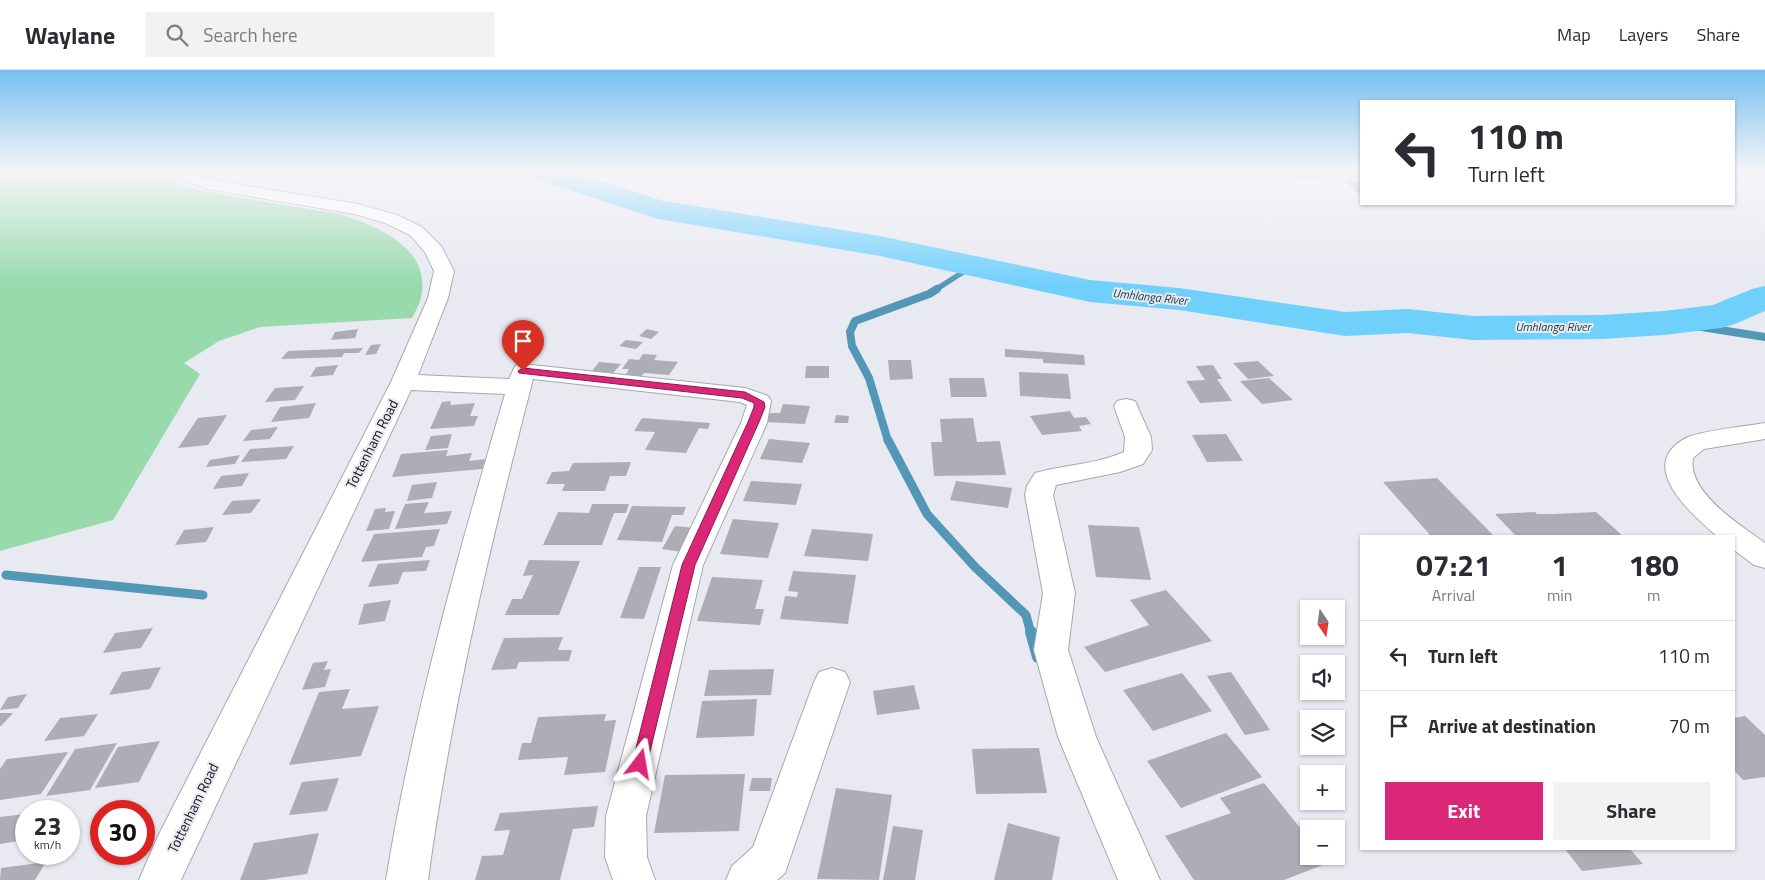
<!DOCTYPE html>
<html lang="en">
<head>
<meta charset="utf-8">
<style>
  :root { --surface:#fff; --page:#f2f2f3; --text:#2b2b33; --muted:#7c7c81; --line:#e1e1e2; --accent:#db2777 }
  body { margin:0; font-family:"Titillium Web",sans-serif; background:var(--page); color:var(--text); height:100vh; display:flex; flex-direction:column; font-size:19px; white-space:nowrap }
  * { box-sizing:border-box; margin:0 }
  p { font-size:16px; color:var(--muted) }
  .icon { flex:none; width:28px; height:28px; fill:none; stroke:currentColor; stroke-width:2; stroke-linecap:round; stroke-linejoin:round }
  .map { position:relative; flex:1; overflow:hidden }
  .sheet { position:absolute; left:1360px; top:465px; width:375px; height:315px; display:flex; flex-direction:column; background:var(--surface); border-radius:0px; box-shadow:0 1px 4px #0004 }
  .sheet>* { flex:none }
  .guide { position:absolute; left:1360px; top:30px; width:375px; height:105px; border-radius:0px; box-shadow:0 1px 4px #0004; background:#fff; color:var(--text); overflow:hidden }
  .needle { width:32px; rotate:167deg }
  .buttons { position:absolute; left:1300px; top:530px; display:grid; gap:10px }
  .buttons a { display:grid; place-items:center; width:45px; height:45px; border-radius:0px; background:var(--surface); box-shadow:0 1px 4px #0004; font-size:25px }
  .speed { position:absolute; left:15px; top:730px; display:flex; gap:10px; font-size:25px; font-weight:700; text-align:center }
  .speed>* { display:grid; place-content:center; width:65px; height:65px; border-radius:50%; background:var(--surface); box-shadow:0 1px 4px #0004; line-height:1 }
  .speed small { font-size:12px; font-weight:400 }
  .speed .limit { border:8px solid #d22; background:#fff; color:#111 }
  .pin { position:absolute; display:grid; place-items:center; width:42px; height:42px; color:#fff; margin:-51px -21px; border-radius:50% 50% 50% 0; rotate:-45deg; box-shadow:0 0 5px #0007 }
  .pin .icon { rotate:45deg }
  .me { position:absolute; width:55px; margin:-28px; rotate:14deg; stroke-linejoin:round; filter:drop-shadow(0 0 4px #0008) }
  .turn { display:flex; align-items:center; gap:18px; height:105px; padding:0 25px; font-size:22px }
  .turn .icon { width:65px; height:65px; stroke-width:2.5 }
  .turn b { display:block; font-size:35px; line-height:42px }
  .eta { display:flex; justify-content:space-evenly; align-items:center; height:85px; text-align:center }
  .eta b { font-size:30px; font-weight:700; line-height:35px }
  .action { display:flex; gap:10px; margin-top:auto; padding:10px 25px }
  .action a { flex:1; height:58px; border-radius:0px; background:var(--accent); color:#fff; font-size:20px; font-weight:700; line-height:58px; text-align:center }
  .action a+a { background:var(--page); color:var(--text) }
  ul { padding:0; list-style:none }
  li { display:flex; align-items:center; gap:15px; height:70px; padding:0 25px; border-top:1px solid var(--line) }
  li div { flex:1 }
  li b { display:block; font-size:19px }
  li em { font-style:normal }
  header { display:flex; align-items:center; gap:30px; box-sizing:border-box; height:70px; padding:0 25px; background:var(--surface); border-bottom:1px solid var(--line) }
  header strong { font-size:24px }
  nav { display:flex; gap:28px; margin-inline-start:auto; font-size:18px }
  .search { width:350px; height:45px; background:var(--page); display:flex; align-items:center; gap:12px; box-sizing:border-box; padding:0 18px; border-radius:0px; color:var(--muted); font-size:19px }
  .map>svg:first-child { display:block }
  .green { fill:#98daac }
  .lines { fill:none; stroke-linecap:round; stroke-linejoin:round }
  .stream-far3 { stroke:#5397b7; stroke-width:5.5 }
  .stream-far2 { stroke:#5397b7; stroke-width:8 }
  .stream-far1 { stroke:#5397b7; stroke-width:9 }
  .stream { stroke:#5397b7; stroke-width:12 }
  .river { fill:#6fd0fc; fill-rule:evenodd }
  .building { fill:#adadb5 }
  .street-casing { stroke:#a7a8b0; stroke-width:2 }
  .street { fill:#fff; fill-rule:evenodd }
  .route { fill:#db2777; stroke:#8e194d }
  .labels { text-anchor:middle; stroke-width:4; stroke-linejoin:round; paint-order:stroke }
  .far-water-label { font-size:12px; font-style:italic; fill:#0e3a4c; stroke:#e8e9f1 }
  .street-label { font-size:14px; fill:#131316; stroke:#e8e9f1 }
</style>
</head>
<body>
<header>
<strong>Waylane</strong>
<div class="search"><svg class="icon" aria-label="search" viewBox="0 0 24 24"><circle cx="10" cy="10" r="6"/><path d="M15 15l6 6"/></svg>Search here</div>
<nav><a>Map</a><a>Layers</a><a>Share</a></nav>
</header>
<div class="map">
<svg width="1765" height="810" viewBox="0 0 1765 810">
  <rect width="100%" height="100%" fill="#e8e9f1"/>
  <!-- green -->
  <path class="green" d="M 0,102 L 155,102 L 185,116 L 202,121 L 339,144 C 376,155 432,178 421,227 C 420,234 415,242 412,248 L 260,257 L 219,271 L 184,293 L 200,304 L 113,450 L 0,481 Z"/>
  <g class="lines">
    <!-- stream-far3 -->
    <path class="stream-far3" d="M 935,220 L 971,197"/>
    <!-- stream-far2 -->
    <path class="stream-far2" d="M 1670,252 L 1765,267
      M 888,371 L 869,308 L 852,276 L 850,262 L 855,251 L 929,224 L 937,219"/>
    <!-- stream-far1 -->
    <path class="stream-far1" d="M 888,370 L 927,444 L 975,497 L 1026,545 L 1031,564
      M 6,505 L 203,525"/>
    <!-- stream -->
    <path class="stream" d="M 1031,562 L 1038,587"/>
    <!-- river -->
    <path class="river" d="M 528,102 L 573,102 L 663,131 L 880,166 L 1090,210 L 1179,218 L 1345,242 L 1408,239 L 1473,246 L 1602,245 L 1664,241 L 1713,235 L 1752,219 L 1765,216 L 1765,241 L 1735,254 L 1721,258 L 1664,265 L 1602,269 L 1473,270 L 1408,263 L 1345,266 L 1179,240 L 1090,232 L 880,186 L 658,149 L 532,108 Z"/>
  </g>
  <!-- building -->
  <path class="building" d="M 1346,103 L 1360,103 L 1361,109 L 1351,109 Z
    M 1321,105 L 1324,108 L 1296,109 L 1293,106 Z
    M 1345,110 L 1361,111 L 1361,123 L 1357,123 Z
    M 358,259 L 355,268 L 331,270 L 335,262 Z
    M 647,259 L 659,262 L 651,269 L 639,266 Z
    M 626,270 L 643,272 L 636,279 L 619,276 Z
    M 381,274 L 376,284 L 365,285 L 371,275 Z
    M 363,278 L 359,283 L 344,283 L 342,287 L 281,289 L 288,281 Z
    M 1005,279 L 1084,285 L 1085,295 L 1043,293 L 1043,289 L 1005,287 Z
    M 643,284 L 657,285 L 654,290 L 678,292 L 669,305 L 644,303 L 641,307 L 625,306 L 629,299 L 622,299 L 629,289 L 639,290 Z
    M 888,290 L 911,290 L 913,309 L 890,310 Z
    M 1258,291 L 1274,306 L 1248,309 L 1233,293 Z
    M 599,292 L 621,294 L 613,303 L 592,301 Z
    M 338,295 L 333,305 L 310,307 L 316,297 Z
    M 1213,295 L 1222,309 L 1217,309 L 1232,331 L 1200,333 L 1186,311 L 1205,310 L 1196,296 Z
    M 806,296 L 829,296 L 829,308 L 805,308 Z
    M 1019,302 L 1068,304 L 1071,329 L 1020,326 Z
    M 949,308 L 984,308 L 987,327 L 951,327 Z
    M 1269,308 L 1293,330 L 1262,334 L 1240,311 Z
    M 304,316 L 295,330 L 265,332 L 275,318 Z
    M 451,331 L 450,335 L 475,333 L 470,346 L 478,346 L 474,356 L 430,359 L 442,332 Z
    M 316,333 L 309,348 L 271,352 L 280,337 Z
    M 783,334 L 810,336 L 805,354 L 765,352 L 769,343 L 780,343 Z
    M 1070,341 L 1074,348 L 1086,347 L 1091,354 L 1079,356 L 1082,361 L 1042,365 L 1030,346 Z
    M 227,345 L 208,375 L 178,378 L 198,348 Z
    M 836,345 L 849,346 L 848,353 L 834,353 Z
    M 642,348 L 710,353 L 708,359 L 699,358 L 686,383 L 645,380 L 655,362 L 634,361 Z
    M 973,348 L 977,372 L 1000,371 L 1006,405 L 934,406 L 931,372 L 942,372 L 940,349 Z
    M 278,357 L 270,369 L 243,371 L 251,360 Z
    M 452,364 L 448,378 L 425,380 L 431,366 Z
    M 1226,364 L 1243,391 L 1207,392 L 1192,365 Z
    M 769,369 L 810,373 L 802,393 L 760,389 Z
    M 294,376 L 286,389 L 241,392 L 250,379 Z
    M 448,380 L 446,386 L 472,383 L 469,391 L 485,389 L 482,399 L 392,407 L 401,384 Z
    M 240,385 L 235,394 L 206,397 L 210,390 Z
    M 631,392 L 626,406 L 610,406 L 605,421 L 562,421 L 565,414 L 546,414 L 552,402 L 569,401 L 573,393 Z
    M 249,403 L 242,416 L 213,419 L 221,406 Z
    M 1437,408 L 1494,466 L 1431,466 L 1383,412 Z
    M 751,411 L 802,414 L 796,435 L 743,431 Z
    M 956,411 L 1012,418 L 1008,438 L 950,430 Z
    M 437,412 L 432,428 L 407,431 L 412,415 Z
    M 261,429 L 251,443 L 222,445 L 232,431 Z
    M 429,432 L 424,443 L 452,441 L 447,454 L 395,459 L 405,434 Z
    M 592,434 L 629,434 L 626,443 L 614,443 L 602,475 L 543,475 L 558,442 L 589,443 Z
    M 632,436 L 686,437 L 683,445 L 672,445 L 662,472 L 617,470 Z
    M 386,438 L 385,442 L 395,441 L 389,459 L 366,461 L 375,439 Z
    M 1535,442 L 1537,444 L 1553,444 L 1596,442 L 1623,466 L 1516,466 L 1495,444 Z
    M 733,449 L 779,453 L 768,488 L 720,484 Z
    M 1088,455 L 1139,457 L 1151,510 L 1096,507 Z
    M 675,456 L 695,458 L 682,482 L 662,479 Z
    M 214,457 L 206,472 L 175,475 L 184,460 Z
    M 440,459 L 434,476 L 426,477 L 422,487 L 361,492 L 374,464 Z
    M 812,459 L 873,464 L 868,491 L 804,486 Z
    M 430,490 L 426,501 L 403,502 L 398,514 L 368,517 L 378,494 Z
    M 529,490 L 580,491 L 559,545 L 505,545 L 512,529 L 522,529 L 533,505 L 523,506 Z
    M 639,497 L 661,497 L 644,549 L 620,548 Z
    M 793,501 L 856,505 L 848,554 L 780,549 L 785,526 L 797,527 L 798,522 L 788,521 Z
    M 712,507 L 763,510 L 755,539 L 764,539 L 760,555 L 697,551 Z
    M 1166,520 L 1212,571 L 1105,602 L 1084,577 L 1149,555 L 1130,530 Z
    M 391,530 L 385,551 L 358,555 L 364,534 Z
    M 153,558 L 141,578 L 103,583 L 115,563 Z
    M 563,567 L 558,580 L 572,580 L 569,591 L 519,592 L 516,599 L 491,600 L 504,568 Z
    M 328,591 L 324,600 L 331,599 L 325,617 L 302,620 L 313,593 Z
    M 161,597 L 150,619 L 109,625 L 122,602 Z
    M 774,599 L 771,625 L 704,626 L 709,600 Z
    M 1231,602 L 1270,660 L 1245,665 L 1207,606 Z
    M 1182,603 L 1212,641 L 1153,661 L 1123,620 Z
    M 914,615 L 920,639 L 877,645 L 873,621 Z
    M 350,619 L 342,639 L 379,636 L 361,686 L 289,695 L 319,622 Z
    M 27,624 L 18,638 L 0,640 L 8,627 Z
    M 757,629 L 754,666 L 696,668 L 702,631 Z
    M 0,643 L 13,643 L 1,656 L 0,656 Z
    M 98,644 L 84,666 L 44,671 L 60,648 Z
    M 606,644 L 604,651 L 616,650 L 605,702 L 564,705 L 568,687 L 518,690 L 522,673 L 531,673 L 538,647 Z
    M 1745,646 L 1765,665 L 1765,707 L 1743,710 L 1734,700 L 1734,648 Z
    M 1226,663 L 1262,707 L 1181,738 L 1147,691 Z
    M 160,671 L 139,712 L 95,718 L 118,677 Z
    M 117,673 L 90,720 L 46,726 L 75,679 Z
    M 1039,678 L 1047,723 L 976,724 L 972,679 Z
    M 68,682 L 41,724 L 0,730 L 0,699 L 7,689 Z
    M 745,704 L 739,761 L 654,763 L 665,705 Z
    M 339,708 L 327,741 L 289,745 L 302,712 Z
    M 752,708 L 772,708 L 770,721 L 749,721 Z
    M 1264,713 L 1309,769 L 1309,786 L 1322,786 L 1328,793 L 1284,810 L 1194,810 L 1165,766 L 1231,743 L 1220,728 Z
    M 836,718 L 892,725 L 879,810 L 817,809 Z
    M 598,736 L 594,757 L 573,759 L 560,810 L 475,810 L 482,786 L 503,785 L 510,760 L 494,761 L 500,743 Z
    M 26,744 L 26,757 L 18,771 L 0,774 L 0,747 Z
    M 1008,753 L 1060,767 L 1052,810 L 994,810 Z
    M 893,756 L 923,760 L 915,810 L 883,810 Z
    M 319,763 L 307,804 L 264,810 L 240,810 L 254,773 Z
    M 1565,779 L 1630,779 L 1643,794 L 1582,801 Z
    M 46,792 L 35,810 L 0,810 L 1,798 Z"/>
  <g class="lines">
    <!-- street casing -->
    <g class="street-casing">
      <path id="street" d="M 169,102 L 191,102 L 211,110 L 358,134 L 397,145 L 422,157 L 441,176 L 454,201 L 448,228 L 418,305 L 509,309 L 515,296 L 523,294 L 745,318 L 768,326 L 771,331 L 767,353 L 703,495 L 646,746 L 647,787 L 655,810 L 613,810 L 605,787 L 606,746 L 673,495 L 741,353 L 747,335 L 740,332 L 533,309 C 490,475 451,640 428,810 L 386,810 C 413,645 458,484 505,324 L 411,320 L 181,810 L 139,810 L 158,766 L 391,312 L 428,228 L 434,201 L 425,182 L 410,165 L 385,153 L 355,144 L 207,119 L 171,105 Z
        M 1313,102 L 1329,102 L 1330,103 L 1328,106 C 1321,108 1317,108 1313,102 Z
        M 1126,329 L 1135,331 L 1151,367 L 1152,380 L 1143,394 L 1120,402 L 1056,415 L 1053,425 L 1075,523 L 1068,580 L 1096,667 L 1160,810 L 1118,810 L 1058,667 L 1034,580 L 1043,523 L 1025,425 L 1027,416 L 1035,403 C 1064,395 1097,394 1124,382 L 1125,367 L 1114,336 L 1117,331 Z
        M 1765,353 L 1765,369 L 1704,379 L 1693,388 C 1687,422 1740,455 1765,473 L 1765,498 L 1754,495 L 1734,480 L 1734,466 L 1717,466 C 1691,444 1635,395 1686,368 C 1699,361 1747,356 1765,353 Z
        M 832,598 L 845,602 L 850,612 L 785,803 L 777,810 L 726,810 L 732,796 L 753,777 L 814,612 L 819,602 Z"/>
    </g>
    <!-- street -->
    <use href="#street" class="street"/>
  </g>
  <!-- sky -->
  <linearGradient id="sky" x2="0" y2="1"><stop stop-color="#77bff0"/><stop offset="0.47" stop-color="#f5f5f9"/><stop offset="1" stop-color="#f5f5f9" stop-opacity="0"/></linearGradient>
  <rect width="1765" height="215" fill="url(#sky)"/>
  <!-- route -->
  <path class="route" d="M 523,298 L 745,322 L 764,332 L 765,337 L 759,352 L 695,495 L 647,694 L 645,699 L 640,701 L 634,699 L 632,694 L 682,495 L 748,352 L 754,337 L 754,333 L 742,328 L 519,303 L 518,301 Z"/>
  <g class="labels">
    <!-- far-water labels -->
    <g class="far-water-label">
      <text transform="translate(1150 227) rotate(6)" y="4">Umhlanga River</text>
      <text x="1553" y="261">Umhlanga River</text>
    </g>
    <!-- street labels -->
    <g class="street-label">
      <text transform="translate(372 374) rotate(-63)" y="5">Tottenham Road</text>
      <text transform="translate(193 738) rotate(-64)" y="5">Tottenham Road</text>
    </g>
  </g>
</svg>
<div class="buttons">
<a><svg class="needle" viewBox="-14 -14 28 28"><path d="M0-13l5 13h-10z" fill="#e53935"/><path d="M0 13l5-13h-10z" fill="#7c7c81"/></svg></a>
<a><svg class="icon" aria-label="sound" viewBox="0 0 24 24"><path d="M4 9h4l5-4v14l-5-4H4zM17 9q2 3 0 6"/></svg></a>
<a><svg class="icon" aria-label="layers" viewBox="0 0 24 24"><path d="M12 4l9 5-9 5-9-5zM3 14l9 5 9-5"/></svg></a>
<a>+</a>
<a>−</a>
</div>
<div class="speed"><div>23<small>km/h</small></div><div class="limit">30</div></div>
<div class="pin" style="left:523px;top:301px;background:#d93025"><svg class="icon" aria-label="arrive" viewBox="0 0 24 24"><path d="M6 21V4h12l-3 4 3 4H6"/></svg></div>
<svg class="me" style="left:640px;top:694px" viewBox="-20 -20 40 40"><path d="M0-17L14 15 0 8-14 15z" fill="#db2777" stroke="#fff" stroke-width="4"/></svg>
<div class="guide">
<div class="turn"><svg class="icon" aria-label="left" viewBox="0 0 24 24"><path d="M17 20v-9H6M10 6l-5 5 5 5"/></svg><div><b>110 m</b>Turn left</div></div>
</div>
<section class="sheet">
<div class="eta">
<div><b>07:21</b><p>Arrival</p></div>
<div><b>1</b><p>min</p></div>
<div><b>180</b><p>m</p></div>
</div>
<ul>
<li><svg class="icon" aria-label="left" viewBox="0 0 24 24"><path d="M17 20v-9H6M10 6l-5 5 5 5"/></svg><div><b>Turn left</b></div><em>110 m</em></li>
<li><svg class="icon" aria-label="arrive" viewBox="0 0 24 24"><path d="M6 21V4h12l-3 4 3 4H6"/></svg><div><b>Arrive at destination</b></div><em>70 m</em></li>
</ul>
<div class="action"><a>Exit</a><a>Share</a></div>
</section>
</div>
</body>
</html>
